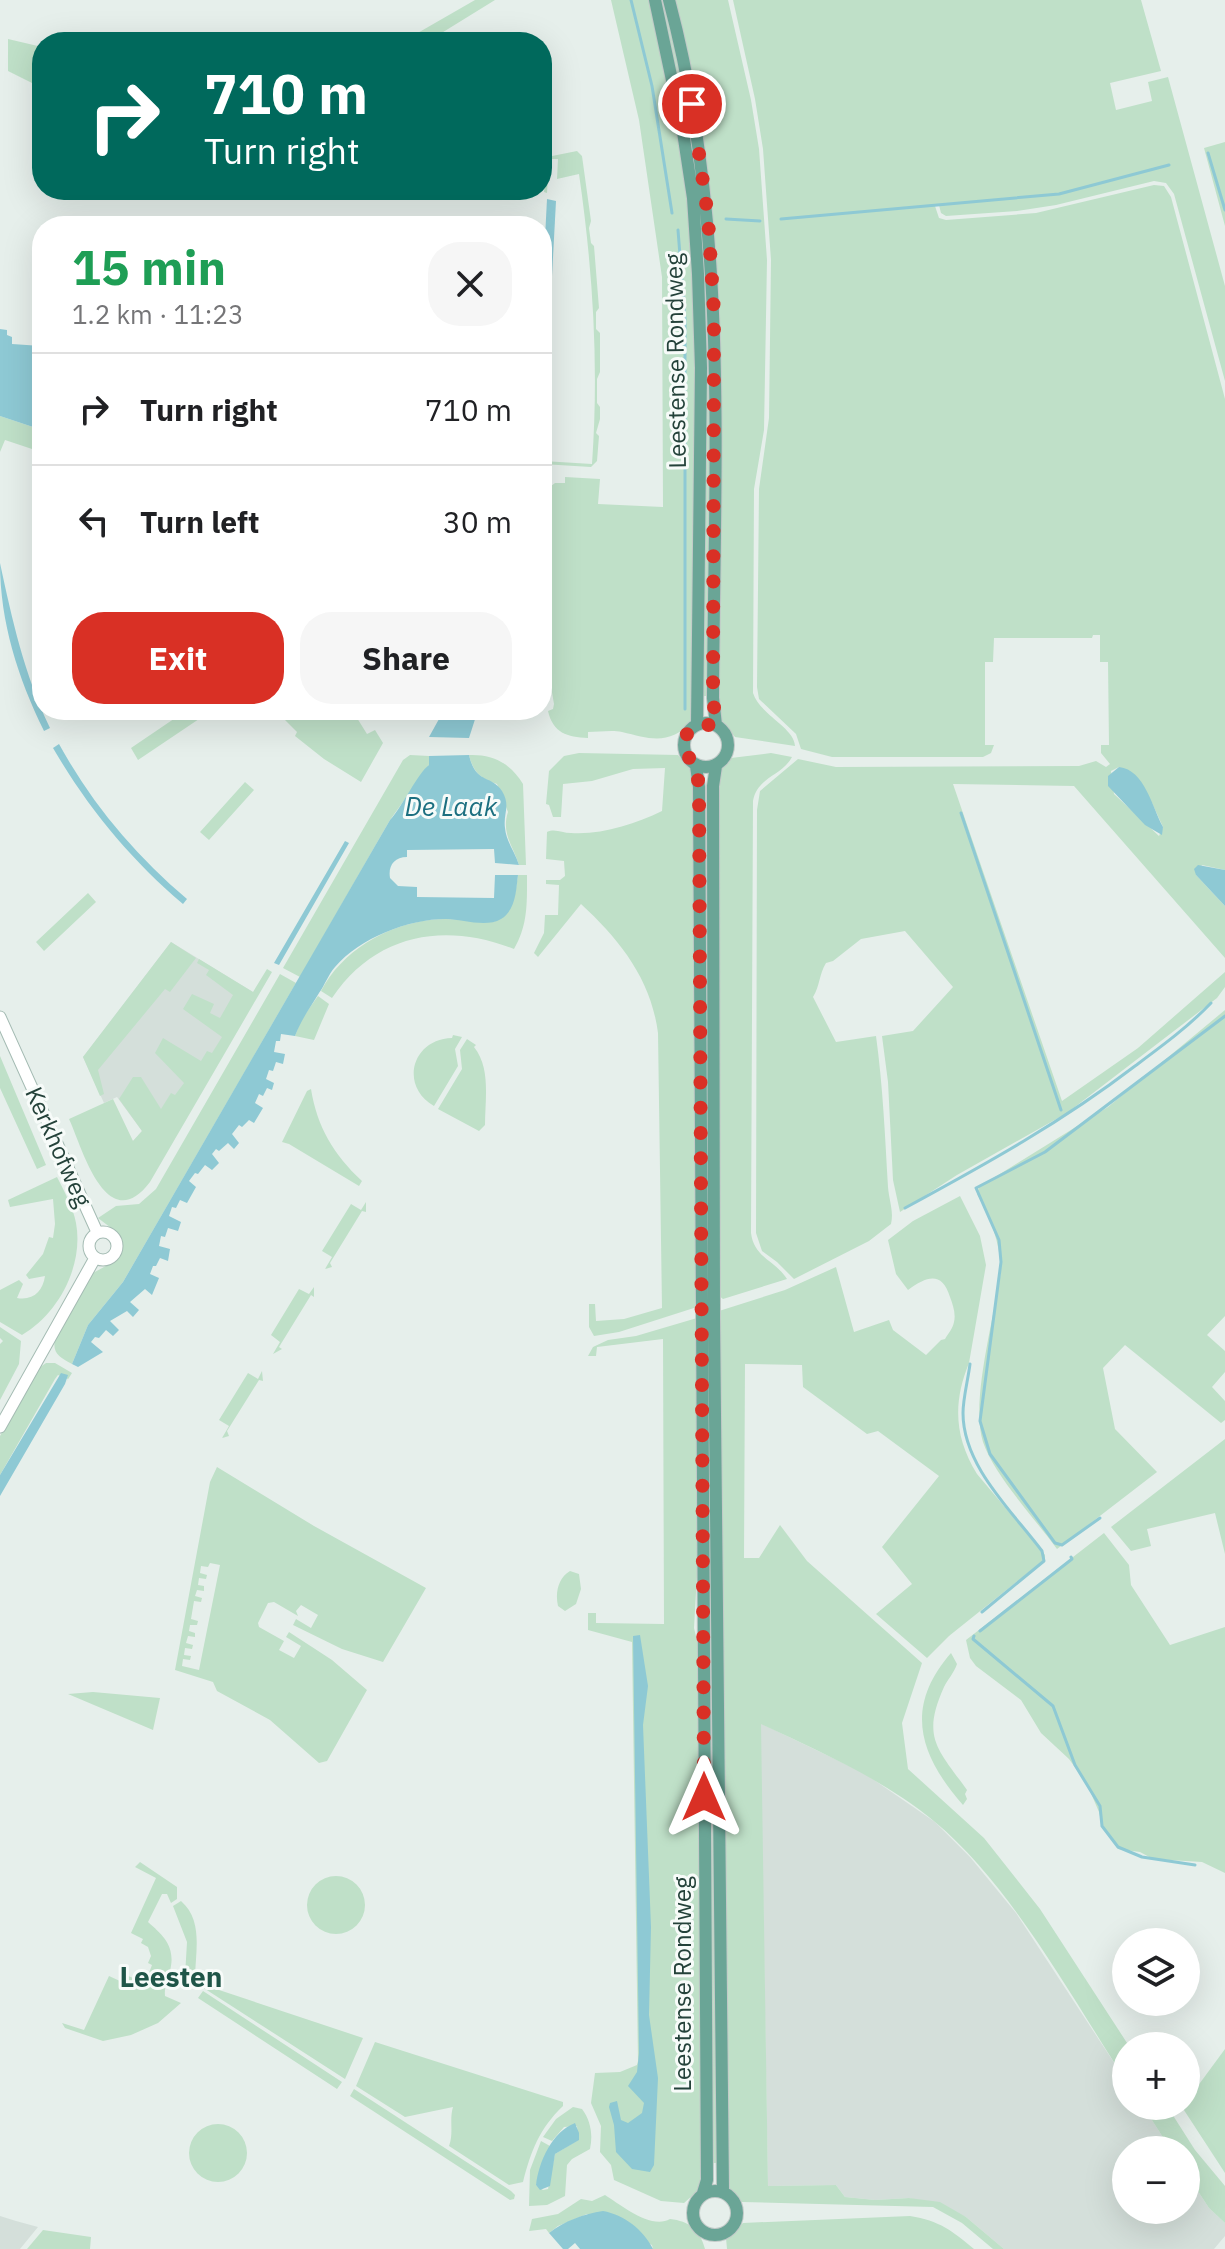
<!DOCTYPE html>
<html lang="en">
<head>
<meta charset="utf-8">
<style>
  :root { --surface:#fff; --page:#f6f6f6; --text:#202124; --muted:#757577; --line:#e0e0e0; --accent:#d93025 }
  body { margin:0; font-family:"IBM Plex Sans",sans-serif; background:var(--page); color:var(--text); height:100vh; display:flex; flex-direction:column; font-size:30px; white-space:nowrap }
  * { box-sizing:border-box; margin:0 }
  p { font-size:26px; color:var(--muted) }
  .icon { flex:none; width:44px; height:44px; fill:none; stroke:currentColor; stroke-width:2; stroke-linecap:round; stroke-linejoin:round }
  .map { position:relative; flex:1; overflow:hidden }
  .details { position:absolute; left:32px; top:216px; width:520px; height:504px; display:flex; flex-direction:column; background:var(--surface); border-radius:32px; box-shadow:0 8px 32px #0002 }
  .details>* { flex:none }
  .hud { position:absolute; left:32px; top:32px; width:520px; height:168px; border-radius:32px; box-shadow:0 8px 32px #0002; background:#00695c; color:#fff; overflow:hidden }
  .tools { position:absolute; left:1112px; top:1928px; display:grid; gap:16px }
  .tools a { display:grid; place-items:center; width:88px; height:88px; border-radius:50%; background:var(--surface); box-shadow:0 8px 32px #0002; font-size:40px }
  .pin { position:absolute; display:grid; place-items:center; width:68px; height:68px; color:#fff; margin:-34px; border:4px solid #fff; border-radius:50%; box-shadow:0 2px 8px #0007 }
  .me { position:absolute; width:88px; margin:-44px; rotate:0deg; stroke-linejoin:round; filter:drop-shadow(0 0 6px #0008) }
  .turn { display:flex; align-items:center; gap:28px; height:168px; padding:0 40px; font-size:36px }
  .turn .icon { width:104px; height:104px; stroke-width:2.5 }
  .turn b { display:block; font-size:56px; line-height:68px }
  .round { display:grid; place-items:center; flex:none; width:84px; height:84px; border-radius:32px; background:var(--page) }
  .overview { display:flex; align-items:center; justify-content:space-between; height:136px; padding:0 40px }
  h1 { font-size:48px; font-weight:700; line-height:60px; color:#1e9e55 }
  .primary-button { display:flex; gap:16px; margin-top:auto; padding:16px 40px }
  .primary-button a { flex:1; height:92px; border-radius:32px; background:var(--accent); color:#fff; font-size:32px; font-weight:700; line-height:92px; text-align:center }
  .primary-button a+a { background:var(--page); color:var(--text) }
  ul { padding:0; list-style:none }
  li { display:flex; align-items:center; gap:24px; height:112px; padding:0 40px; border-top:2px solid var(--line) }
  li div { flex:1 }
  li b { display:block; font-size:30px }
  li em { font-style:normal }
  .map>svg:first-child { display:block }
  .built { fill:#d4dfda }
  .green { fill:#bfe0c8; fill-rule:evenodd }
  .water { fill:#8ec9d4 }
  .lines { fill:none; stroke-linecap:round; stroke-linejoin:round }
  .stream { stroke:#8ec9d4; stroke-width:3 }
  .secondary-casing { stroke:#a4bbb3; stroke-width:13 }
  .primary-casing { stroke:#c2cac8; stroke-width:14 }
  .secondary { stroke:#fff; stroke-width:11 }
  .primary { stroke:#6aa596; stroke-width:12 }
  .route { stroke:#d93025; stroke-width:14; stroke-dasharray:0 25.2 }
  .labels { text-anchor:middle; stroke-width:6; stroke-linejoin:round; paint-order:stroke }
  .street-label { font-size:24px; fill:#24423a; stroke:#f7fbf9 }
  .water-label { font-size:26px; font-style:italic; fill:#1c6f80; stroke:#f7fbf9 }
  .quarter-label { font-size:28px; font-weight:bold; fill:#1f5548; stroke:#f7fbf9 }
</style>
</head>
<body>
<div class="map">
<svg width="1225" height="2249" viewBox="0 0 1225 2249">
  <rect width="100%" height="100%" fill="#e6efeb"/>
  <!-- built -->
  <path class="built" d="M 171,942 L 253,992 L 148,1175 L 133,1141 L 142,1131 L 117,1097 L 104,1103 L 83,1057 Z
    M 760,1723 L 864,1773 L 935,1822 L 970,1857 L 1016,1913 L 1126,2081 L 1126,2106 L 1143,2106 L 1171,2150 L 1126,2150 L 1126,2210 L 1186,2210 L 1186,2173 L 1209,2208 L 1225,2223 L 1225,2236 L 1214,2249 L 1004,2249 L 966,2217 L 909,2198 L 875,2200 L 845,2197 L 836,2185 L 768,2186 Z
    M 0,2216 L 16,2221 L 38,2227 L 20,2249 L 0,2249 Z"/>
  <!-- green -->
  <path class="green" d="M 475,0 L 495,0 L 427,42 L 402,42 Z
    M 611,0 L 651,0 L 684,156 L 696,311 L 694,720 C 669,746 651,739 622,732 C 612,730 599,732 588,732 L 588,738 C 567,737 553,733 548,711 L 553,709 L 554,704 L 544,647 L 543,615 L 551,615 C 551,602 550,589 545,576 L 542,577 L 542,493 L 555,483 L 565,483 L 565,477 L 600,479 L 598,504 L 663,507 L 662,277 L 639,120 Z
    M 658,0 L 666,0 L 698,160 L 711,316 L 711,696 L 703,696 L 701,262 Z
    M 672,0 L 728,0 L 751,100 L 759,149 L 767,260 L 764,430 L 754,489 L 753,693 C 760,715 794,727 795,746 L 735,737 L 718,716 L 716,299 Z
    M 733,0 L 1141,0 L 1161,71 L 1110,83 L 1116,110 L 1152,101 L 1148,82 L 1168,77 L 1225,286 L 1225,381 L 1174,194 L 1166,183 L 1154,181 L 1056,205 L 1017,211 L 946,216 L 941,213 L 939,205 L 935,206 L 939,218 L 946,220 L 1036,213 L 1154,185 L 1164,186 L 1171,197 L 1225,399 L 1225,870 L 1202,865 L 1196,875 L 1225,906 L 1225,958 L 1074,786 L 953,784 L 1062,1101 L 1138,1048 L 1225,972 L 1225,987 L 1217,998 L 1067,1113 L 957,1175 L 900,1212 L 893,1180 L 888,1082 L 882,1036 L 913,1031 L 953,987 L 905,931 L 861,939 L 833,961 L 826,963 C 819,974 820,986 813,997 L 836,1042 L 876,1036 C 883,1087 885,1136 888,1187 C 889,1200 894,1212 891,1224 L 869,1241 L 794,1279 L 777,1262 L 762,1251 L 756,1233 L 757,810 L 760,791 L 798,759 L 836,767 L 1079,766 L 1096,761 L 1106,767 L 1110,764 L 1101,753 L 1101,745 L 1109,745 L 1108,662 L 1100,662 L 1100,635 L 1093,635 L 1092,638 L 994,638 L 993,662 L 985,662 L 985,745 L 994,745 L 991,753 L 983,757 L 832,757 L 801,749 L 796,734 L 759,699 L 757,687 L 759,489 L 769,418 L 771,260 L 763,149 L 755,99 ZM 1119,767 L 1152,803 L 1163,827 L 1159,836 L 1114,794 L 1111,771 Z
    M 8,39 L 42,47 L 42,88 L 8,71 Z
    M 1225,142 L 1225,226 L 1204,148 Z
    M 577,151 L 582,156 L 591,221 L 589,228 L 591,243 L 594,246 L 599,308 L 596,312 L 596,329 L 600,333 L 600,372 L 597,379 L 597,403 L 600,407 L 600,419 L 596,433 L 599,436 L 597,461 L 591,467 L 542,464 L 542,458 L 543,461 L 592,464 C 599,366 593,271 579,174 L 557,179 L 558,159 L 549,159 L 547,193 L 544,192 L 547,157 Z
    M 0,416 L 42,430 L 42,516 L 35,450 L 5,440 L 0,452 Z
    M 187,710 L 193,710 L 199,719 L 138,760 L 131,748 Z
    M 275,710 L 352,710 L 367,734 L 375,730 L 383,743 L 361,782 L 324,759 L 295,736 L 297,732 Z
    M 579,753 L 678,755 L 694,774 L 697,1307 L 619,1332 L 594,1336 L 589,1327 L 589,1304 L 595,1304 L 596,1321 L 624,1319 L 662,1308 L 658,1033 C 651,979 620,940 581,904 L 538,957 L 534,953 L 544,933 L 545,915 L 558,915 L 559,885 L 546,884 L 546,880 L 560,880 L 565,876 L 564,861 L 546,859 L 547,832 C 555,828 562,833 571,833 C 602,835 635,824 662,811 L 665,768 L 633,769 L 592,781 L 563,784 L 561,817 L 553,817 L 549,805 L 546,804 L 549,771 L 564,756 Z
    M 771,753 L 792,757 C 782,776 757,777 753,801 L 751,1233 C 754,1258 775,1260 787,1279 L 723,1299 L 717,1294 L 716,779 L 719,771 L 731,758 Z
    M 410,755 L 429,756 L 429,765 L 390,820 L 300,977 L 283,968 L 403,760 Z
    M 469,755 C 493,754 510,763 523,784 L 526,865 L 519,865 C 513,846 501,833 508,812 L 497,784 C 481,779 473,772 469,755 Z
    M 245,782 L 254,790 L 209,840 L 200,832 Z
    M 518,875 L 527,875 C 527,903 528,925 514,949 C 445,922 376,933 332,998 L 321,991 C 342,951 385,926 429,920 C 450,917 472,921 493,922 C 514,913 515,895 518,875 Z
    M 88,893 L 96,902 L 44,951 L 36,942 Z
    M 171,942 L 196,958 L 170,992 L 165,989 L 98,1070 L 104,1094 L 100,1096 L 83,1057 Z
    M 199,959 L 253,992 L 267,969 L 272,972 L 150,1182 C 106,1240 81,1144 69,1119 L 113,1099 L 133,1141 L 142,1131 L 119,1099 L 133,1077 L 141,1077 L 161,1109 L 171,1093 L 175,1095 L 184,1083 L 155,1053 L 163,1038 L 201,1061 L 207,1051 L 212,1053 L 222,1037 L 183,1009 L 192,994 L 214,1004 L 210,1013 L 220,1018 L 233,995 L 206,975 L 209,970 L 197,963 Z
    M 280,974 L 296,983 L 123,1282 L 88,1325 L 72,1364 C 60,1357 52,1354 55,1339 L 93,1273 L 115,1261 L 121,1252 L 119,1234 L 98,1218 L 116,1206 L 139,1204 L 156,1189 Z
    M 318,996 L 329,1004 L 314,1040 L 295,1036 L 301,1020 Z
    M 1225,1010 L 1225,1316 L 1207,1335 L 1225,1351 L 1225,1372 L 1212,1387 L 1225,1401 L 1225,1420 L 1221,1423 L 1125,1345 L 1103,1368 L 1115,1429 L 1157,1472 L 1057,1549 C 1036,1520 994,1475 983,1442 C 970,1402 995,1315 1001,1271 C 1000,1243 991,1218 977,1194 L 979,1187 L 1108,1107 Z
    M 453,1035 L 462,1037 L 455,1049 L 458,1066 L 434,1106 C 399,1086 412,1039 452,1038 Z
    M 467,1039 L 476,1045 L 474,1047 C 491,1068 485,1100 485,1125 L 479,1131 L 438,1109 L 462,1069 L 460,1050 Z
    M 0,1056 L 46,1165 L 37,1169 L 0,1088 Z
    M 311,1089 C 317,1127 334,1155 362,1181 L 359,1186 L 289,1144 L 282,1142 L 307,1091 Z
    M 57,1177 C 64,1191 73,1207 76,1223 C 84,1266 58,1314 22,1335 L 0,1322 L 0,1290 L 19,1280 L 23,1284 L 17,1298 C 33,1301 43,1291 45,1276 L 29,1279 L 26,1275 L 43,1254 L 49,1237 L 53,1238 L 55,1224 L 53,1199 L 10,1207 L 8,1200 Z
    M 960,1196 L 980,1236 L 986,1265 L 969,1363 C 953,1402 954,1437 977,1474 L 1045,1555 L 1045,1559 L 949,1636 L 927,1658 L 876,1614 L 912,1584 L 882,1547 L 939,1476 L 878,1431 L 867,1434 L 803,1387 L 802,1365 L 745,1364 L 744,1558 L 759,1558 L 780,1525 L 807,1561 L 922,1663 L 902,1723 L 908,1769 L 984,1838 L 1040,1909 L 1129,2046 L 1126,2046 L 1126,2081 C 1072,1998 1011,1885 935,1822 C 883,1779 821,1752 761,1724 L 768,2186 L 836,2185 L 845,2197 L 875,2200 L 909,2198 L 940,2202 L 966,2217 L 1004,2249 L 993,2249 L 962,2223 L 933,2207 L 742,2202 L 725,2188 L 719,1311 L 785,1290 L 836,1267 L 854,1332 L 889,1320 L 893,1330 L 926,1355 L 941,1340 L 945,1339 C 948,1334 953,1328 954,1322 C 956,1314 953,1305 950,1297 C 942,1271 927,1276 908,1290 L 896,1274 L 888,1240 L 913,1221 Z
    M 366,1202 L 366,1212 L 362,1211 L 330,1263 L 332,1267 L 325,1269 L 332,1257 L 322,1251 L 351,1204 L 361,1210 Z
    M 314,1287 L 314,1297 L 311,1295 L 279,1347 L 282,1349 L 273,1354 L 280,1342 L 271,1335 L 299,1289 L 309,1294 Z
    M 697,1318 L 698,1557 L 694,1628 L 699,1649 L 702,2172 L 701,2188 L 684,2203 L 661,2201 L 614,2180 L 611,2165 L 600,2152 L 601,2126 L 591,2103 L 595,2073 L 620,2072 L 637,2065 L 638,2061 L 632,1642 L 588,1630 L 588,1613 L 596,1613 L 596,1623 L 664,1624 L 663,1339 L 597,1347 L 596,1356 L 588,1356 L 593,1347 L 608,1340 L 636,1336 Z
    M 704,1318 L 711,1318 L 718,2163 L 710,2163 Z
    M 0,1327 L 21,1341 L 19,1364 L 0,1400 L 0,1344 L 3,1341 L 0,1338 Z
    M 46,1363 L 55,1363 L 72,1373 L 65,1384 L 68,1379 L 58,1375 L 55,1379 L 0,1475 L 0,1436 L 39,1368 Z
    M 262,1371 L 263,1381 L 259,1380 L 227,1431 L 229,1436 L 222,1438 L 229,1426 L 219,1420 L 248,1373 L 258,1379 Z
    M 1225,1439 L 1225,1554 L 1215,1513 L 1147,1529 L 1151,1546 L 1131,1551 L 1111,1527 Z
    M 217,1467 L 314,1526 L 426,1588 L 383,1662 L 342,1649 L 293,1625 L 296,1619 L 311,1628 L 318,1615 L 301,1605 L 296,1611 L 298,1616 L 274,1602 L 268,1603 L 258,1623 L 259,1627 L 284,1641 L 279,1650 L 294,1658 L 301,1646 L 286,1637 L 289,1632 L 332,1660 L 367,1690 L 327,1761 L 319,1763 L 270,1720 L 217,1691 L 213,1682 L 175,1670 L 210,1482 ZM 210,1563 L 220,1565 L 199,1670 L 182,1666 L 183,1659 L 190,1660 L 191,1656 L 184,1655 L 185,1648 L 192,1649 L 193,1645 L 186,1643 L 188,1636 L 195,1637 L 195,1633 L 189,1631 L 190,1625 L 197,1625 L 198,1621 L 191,1619 L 194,1601 L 201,1602 L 202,1598 L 195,1596 L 197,1590 L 204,1591 L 204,1586 L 198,1585 L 199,1578 L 206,1579 L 207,1575 L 200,1573 L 201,1566 L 208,1567 Z
    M 1104,1533 L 1129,1565 L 1131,1585 L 1170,1645 L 1225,1627 L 1225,1873 L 1202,1862 L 1153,1859 L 1140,1852 L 1118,1849 L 1103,1828 L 1099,1812 L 1087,1784 L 1069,1759 L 1041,1733 L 1021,1700 L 976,1666 L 970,1658 L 966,1640 Z
    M 570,1571 L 579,1574 L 581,1589 L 576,1604 L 565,1611 L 558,1606 C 555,1593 558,1578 570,1571 Z
    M 951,1653 L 957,1664 C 954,1673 948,1679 944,1687 C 921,1738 938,1749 967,1790 L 965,1794 L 967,1799 L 963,1805 C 920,1756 903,1708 951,1653 Z
    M 93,1692 L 160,1698 L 153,1730 L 68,1694 Z
    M 140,1862 L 177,1887 L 177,1899 L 171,1903 L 167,1894 L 162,1894 L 148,1922 C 164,1936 176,1947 170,1971 C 168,1980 164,1985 165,1996 L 181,2003 L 158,2023 L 131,2035 L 103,2041 L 65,2028 L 62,2023 L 84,2030 L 109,1976 L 122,1982 L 126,1975 L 133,1978 L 138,1976 L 141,1970 L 149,1973 L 152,1965 L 148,1963 L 151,1956 L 148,1947 L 141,1943 L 143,1939 L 131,1933 L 156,1878 L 135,1867 Z
    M307 1905a29 29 0 1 1 58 0a29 29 0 1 1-58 0Z
    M 181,1901 C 204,1921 195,1953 195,1980 L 201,1984 L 363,2038 L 345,2079 L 185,1976 L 187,1942 L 173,1906 Z
    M 203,1991 L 342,2082 L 337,2089 L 198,1998 Z
    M 375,2042 L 563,2102 L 563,2106 C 539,2129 531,2151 523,2182 L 509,2185 L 449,2146 C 454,2133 449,2120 453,2107 L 405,2117 L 356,2086 Z
    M 1225,2049 L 1225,2173 L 1182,2107 L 1186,2106 L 1186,2102 Z
    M 354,2089 L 511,2191 L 515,2195 L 514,2199 L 510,2200 L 350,2096 Z
    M 1143,2106 L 1167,2106 L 1195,2150 L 1225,2186 L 1225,2223 L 1209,2208 L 1186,2173 L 1186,2150 L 1171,2150 Z
    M 573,2107 L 582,2109 C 591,2121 593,2135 590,2149 L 572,2159 L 567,2165 L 565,2196 L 547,2205 L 529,2206 L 530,2170 L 541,2141 L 550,2146 L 536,2185 L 543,2190 L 548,2189 L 555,2154 L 578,2140 L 577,2126 L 564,2127 L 552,2141 L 543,2137 L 556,2119 Z
    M189 2153a29 29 0 1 1 58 0a29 29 0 1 1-58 0Z
    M 605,2195 C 621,2205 651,2230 670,2219 C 689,2221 700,2230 705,2249 L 653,2249 L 652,2245 L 587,2214 L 558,2226 L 549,2233 L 546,2229 L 529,2231 L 532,2219 L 558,2214 L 581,2199 L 592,2201 Z
    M 910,2216 C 940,2221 951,2230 974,2249 L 727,2249 L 726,2238 L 743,2223 Z
    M 43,2230 L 91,2237 L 90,2249 L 27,2249 Z"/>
  <!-- water -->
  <path class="water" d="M 547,199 L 556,201 L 552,276 L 543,277 Z
    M 0,329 L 7,330 L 7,335 L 12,337 L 12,344 L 41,346 L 42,430 L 0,416 Z
    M 0,563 C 12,619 24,674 50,728 L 44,731 C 18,678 0,622 0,563 Z
    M 444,710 L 478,710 L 469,738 L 429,737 Z
    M 59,744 C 92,804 135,855 187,899 L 183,904 C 130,859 88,808 53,748 Z
    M 469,755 C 476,785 491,774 502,791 C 511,806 503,813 505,828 C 506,841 515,852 519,865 L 495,863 L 494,849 L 407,850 L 407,857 C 394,857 388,866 390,878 L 398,886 L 417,887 L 417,897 L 494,898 L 495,875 L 518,875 C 516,890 516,910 501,919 C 486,928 462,919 446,919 C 408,919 360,938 335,967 C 328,975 325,985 319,993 C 310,1008 301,1020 295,1036 L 281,1034 L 280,1041 L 276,1041 L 274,1052 L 285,1054 L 283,1064 L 276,1062 L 273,1071 L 269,1070 L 266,1079 L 274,1083 L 272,1090 L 267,1088 L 263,1096 L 259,1094 L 255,1103 L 263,1108 L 254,1123 L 249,1120 L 242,1127 L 239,1125 L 232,1134 L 239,1143 L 234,1149 L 228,1143 L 219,1151 L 216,1149 L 212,1154 L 219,1163 L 212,1170 L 205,1165 L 198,1174 L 195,1173 L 189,1181 L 196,1187 L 187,1203 L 180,1200 L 176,1208 L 172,1207 L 169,1216 L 181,1222 L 178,1231 L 168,1228 L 165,1237 L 161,1236 L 159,1246 L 170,1249 L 168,1261 L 160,1258 L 156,1266 L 153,1266 L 150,1274 L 159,1278 L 152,1295 L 145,1289 L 130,1302 L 139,1310 L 133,1317 L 127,1311 L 110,1321 L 119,1330 L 113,1336 L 106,1330 L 99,1338 L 95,1337 L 91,1342 L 103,1352 L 78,1367 L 72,1364 L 88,1325 L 123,1282 L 390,820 C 403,806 417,774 429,765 L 429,756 Z
    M 1119,767 C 1145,770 1152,807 1163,827 L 1162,835 L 1145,825 L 1108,786 L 1108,776 Z
    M 345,841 L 349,843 L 279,965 L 274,963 Z
    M 1198,865 L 1225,870 L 1225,906 L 1196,875 L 1194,869 Z
    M 61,1373 L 68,1375 L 65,1384 L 0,1496 L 0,1475 Z
    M 640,1635 L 648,1686 L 643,1725 L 651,1927 L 649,2015 L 658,2078 L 654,2165 L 650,2172 L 632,2169 L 616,2152 L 614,2125 L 609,2107 L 610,2103 L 617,2101 L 621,2120 L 628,2123 L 642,2113 L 644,2103 L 628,2086 L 637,2072 L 639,2053 L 633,1636 Z
    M 575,2123 L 579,2133 L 579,2140 L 555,2154 L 550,2186 L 540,2190 L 536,2185 C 539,2161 552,2132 575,2123 Z
    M 603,2211 C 624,2215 643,2229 653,2249 L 580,2249 L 575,2243 L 568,2249 L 563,2249 L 549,2233 C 564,2221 584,2214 603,2211 Z"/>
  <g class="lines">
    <!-- stream -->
    <path class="stream" d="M 631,0 L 652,86 L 672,213
      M 1208,153 L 1225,210
      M 726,219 L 760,221
      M 781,219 L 1059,194 L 1169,165
      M 678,230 L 685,319 L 685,709
      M 961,813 L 1061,1110
      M 905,1208 C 986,1164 1062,1122 1135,1066 C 1162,1046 1188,1027 1211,1003
      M 970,1364 C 968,1380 963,1398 963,1413 C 963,1466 1012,1511 1042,1551 L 1044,1561 L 982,1612
      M 1100,1518 L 1062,1545 L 1055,1543 L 990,1454 L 980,1421 L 1001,1262 L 999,1240 L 976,1188 L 1045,1152 L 1225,1016
      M 980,1631 L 1072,1559 L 1071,1557
      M 974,1636 L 973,1639 L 1053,1706 L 1075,1765 L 1100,1806 L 1102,1826 L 1118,1847 L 1142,1857 L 1195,1865"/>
    <!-- secondary casing -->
    <g class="secondary-casing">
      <path id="secondary" d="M 0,1017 L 97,1232
        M89 1246a14 14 0 1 1 28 0a14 14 0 1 1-28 0Z
        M 0,1427 L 95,1258"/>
    </g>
    <!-- primary casing -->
    <g class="primary-casing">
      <path id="primary" d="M 655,0 L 683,132 L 693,198 L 698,274 L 701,368 L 697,725
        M 669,0 C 730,228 714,465 713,698 L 716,725
        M684 745a22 22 0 1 1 44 0a22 22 0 1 1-44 0Z
        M 696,766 L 699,787 L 707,2180 L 703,2193
        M 716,766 L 713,786 L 714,1318 L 723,2192
        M693 2213a22 22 0 1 1 44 0a22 22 0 1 1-44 0Z"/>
    </g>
    <!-- secondary -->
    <use href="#secondary" class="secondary"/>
    <!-- primary -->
    <use href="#primary" class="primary"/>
  </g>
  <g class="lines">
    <!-- route -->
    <path class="route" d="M 692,104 L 708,217 L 714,312 L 713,698 L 716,725 L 697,725 L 687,734 L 684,743 L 686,754 L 696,766 L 699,787 L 704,1797"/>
  </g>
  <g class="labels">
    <!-- street labels -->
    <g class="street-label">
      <text transform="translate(676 361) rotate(-91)" y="8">Leestense Rondweg</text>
      <text transform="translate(58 1147) rotate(66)" y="8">Kerkhofweg</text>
      <text transform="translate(683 1984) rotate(-90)" y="8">Leestense Rondweg</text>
    </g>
    <!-- water labels -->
    <g class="water-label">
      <text x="451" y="816">De Laak</text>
    </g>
    <!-- quarter labels -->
    <g class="quarter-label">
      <text x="171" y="1987">Leesten</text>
    </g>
  </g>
</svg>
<div class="tools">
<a><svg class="icon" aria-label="layers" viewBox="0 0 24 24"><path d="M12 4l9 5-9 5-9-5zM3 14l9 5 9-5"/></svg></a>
<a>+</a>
<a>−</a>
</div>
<div class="pin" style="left:692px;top:104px;background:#d93025"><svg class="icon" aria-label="arrive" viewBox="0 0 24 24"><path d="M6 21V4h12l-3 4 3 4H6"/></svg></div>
<svg class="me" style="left:704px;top:1797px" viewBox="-20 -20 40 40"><path d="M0-17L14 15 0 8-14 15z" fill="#d93025" stroke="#fff" stroke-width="4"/></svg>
<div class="hud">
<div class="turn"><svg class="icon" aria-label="right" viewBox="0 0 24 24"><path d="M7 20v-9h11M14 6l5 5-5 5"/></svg><div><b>710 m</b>Turn right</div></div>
</div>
<section class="details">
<div class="overview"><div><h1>15 min</h1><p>1.2 km · 11:23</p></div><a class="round"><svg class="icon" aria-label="close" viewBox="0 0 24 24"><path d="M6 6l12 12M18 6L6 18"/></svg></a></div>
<ul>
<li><svg class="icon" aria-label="right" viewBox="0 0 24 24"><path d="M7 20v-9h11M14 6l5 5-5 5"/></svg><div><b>Turn right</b></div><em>710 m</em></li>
<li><svg class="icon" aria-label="left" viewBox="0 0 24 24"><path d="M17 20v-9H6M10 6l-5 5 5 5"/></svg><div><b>Turn left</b></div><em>30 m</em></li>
</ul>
<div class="primary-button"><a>Exit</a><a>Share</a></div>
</section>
</div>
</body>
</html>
